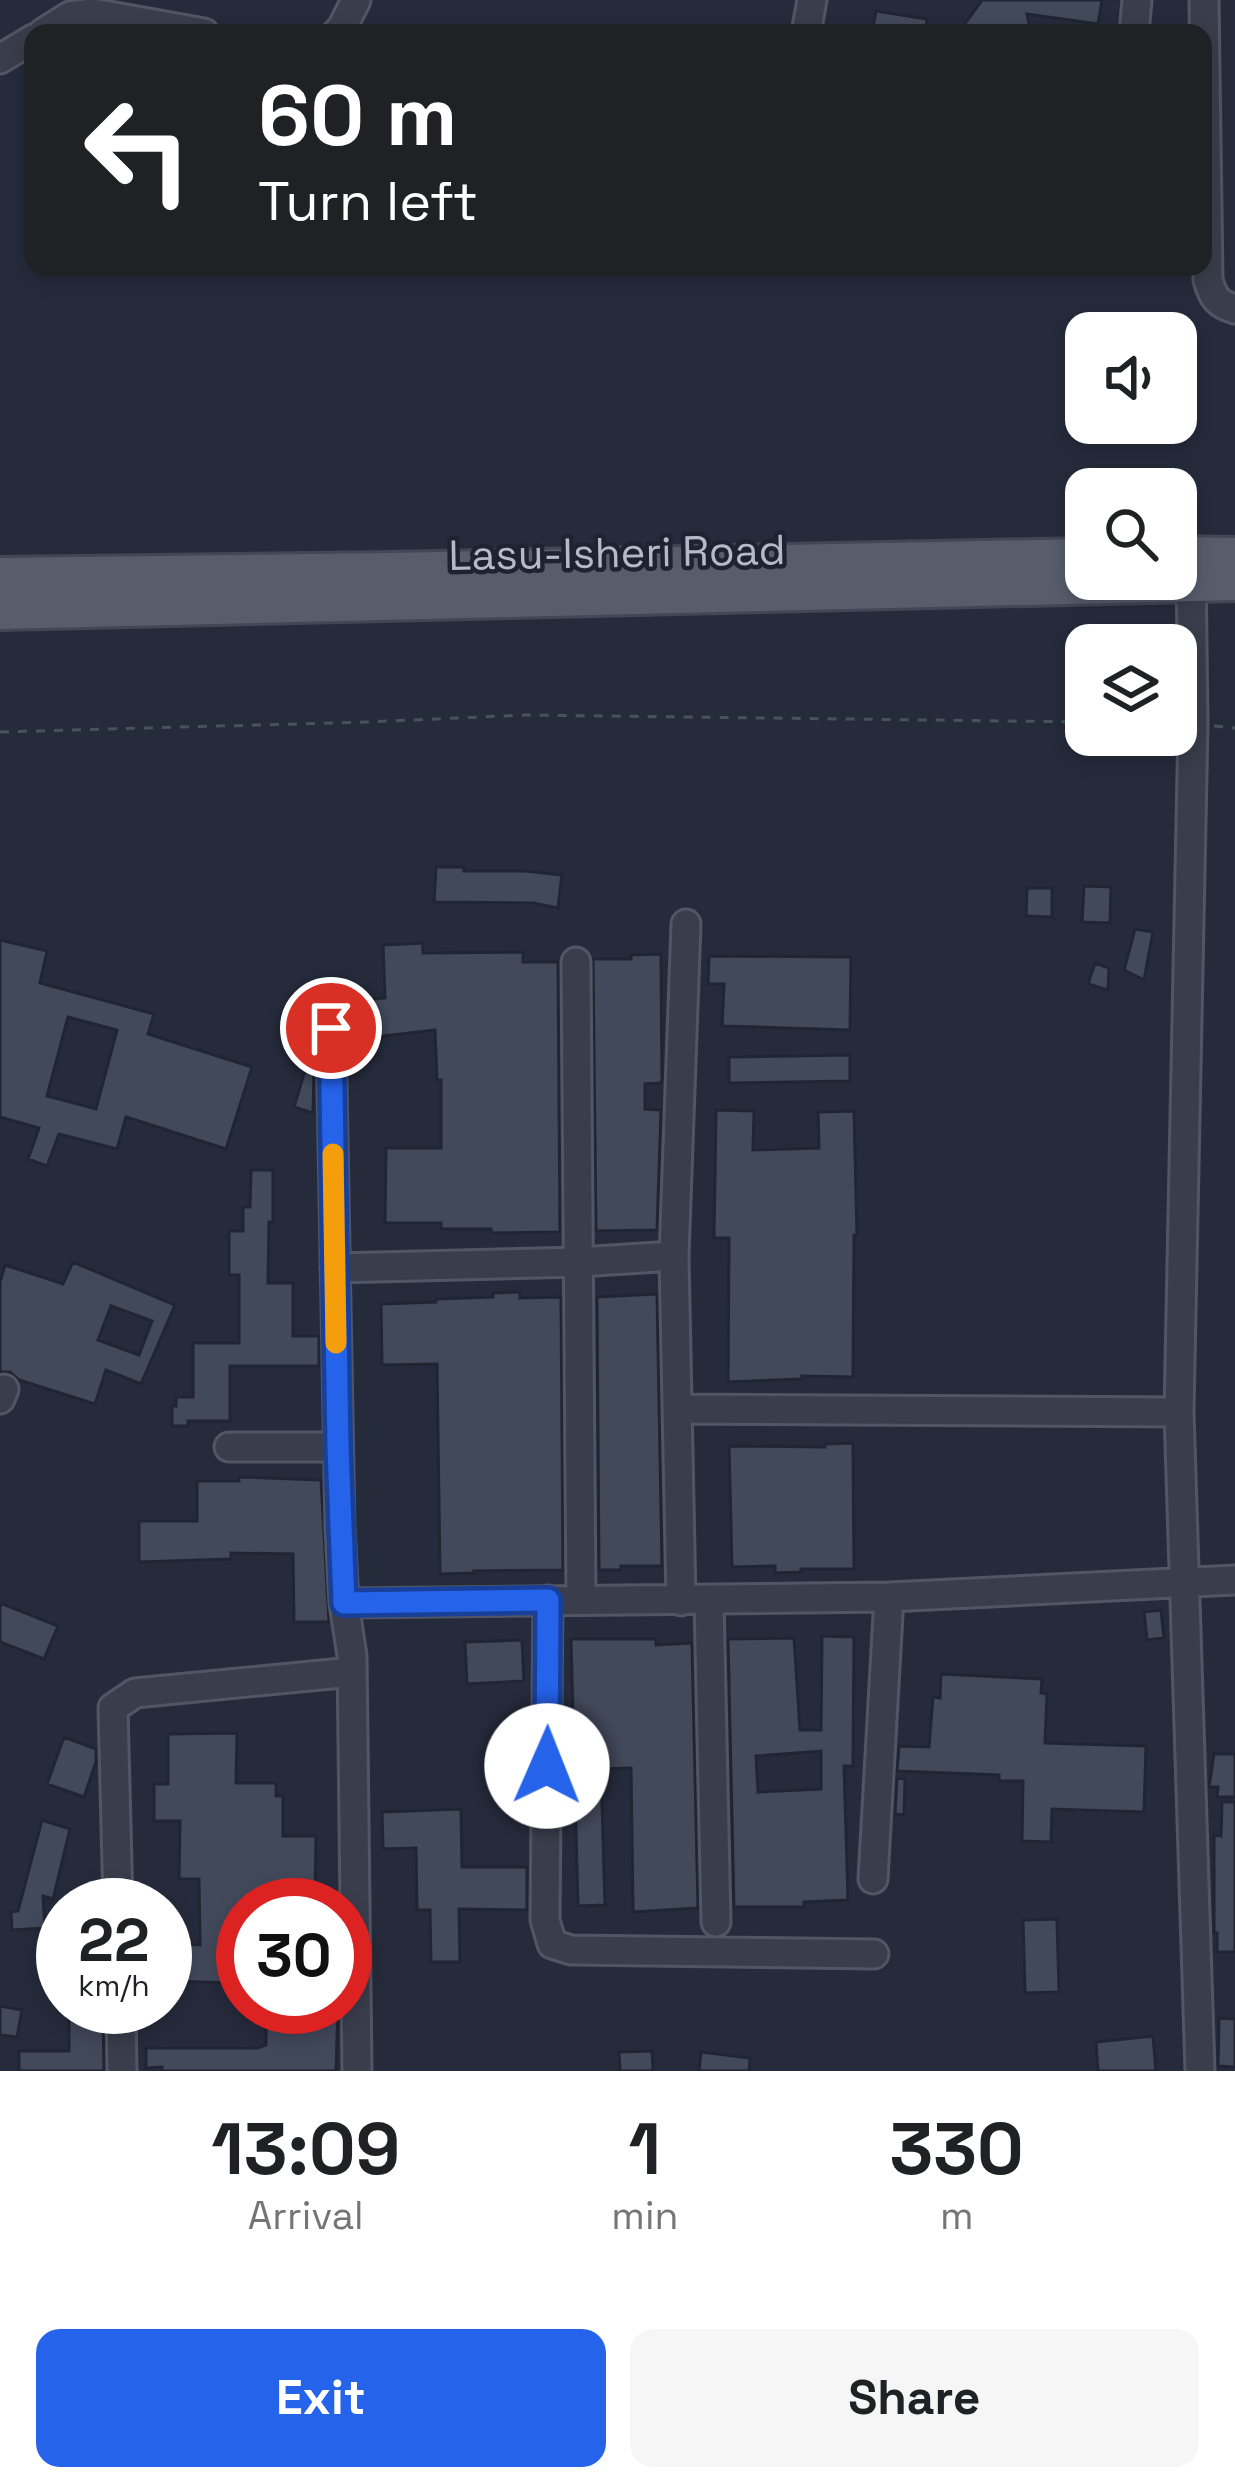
<!DOCTYPE html>
<html lang="en">
<head>
<meta charset="utf-8">
<style>
  :root { --surface:#fff; --page:#f6f6f6; --text:#202124; --muted:#757577; --accent:#2563eb }
  body { margin:0; font-family:"Space Grotesk",sans-serif; background:var(--page); color:var(--text); height:100vh; display:flex; flex-direction:column; font-size:45px; white-space:nowrap }
  * { box-sizing:border-box; margin:0 }
  p { font-size:39px; color:var(--muted) }
  .icon { flex:none; width:66px; height:66px; fill:none; stroke:currentColor; stroke-width:2; stroke-linecap:round; stroke-linejoin:round }
  .map { position:relative; height:2071px; overflow:hidden }
  .panel { display:flex; flex-direction:column; background:var(--surface); flex:1 }
  .panel>* { flex:none }
  .hud { position:absolute; left:24px; top:24px; width:1188px; height:252px; border-radius:24px; box-shadow:0 6px 18px #0003; background:#202124; color:#fff; overflow:hidden }
  .buttons { position:absolute; left:1065px; top:312px; display:grid; gap:24px }
  .buttons a { display:grid; place-items:center; width:132px; height:132px; border-radius:24px; background:var(--surface); box-shadow:0 6px 18px #0003; font-size:60px }
  .speed { position:absolute; left:36px; top:1878px; display:flex; gap:24px; font-size:60px; font-weight:700; text-align:center }
  .speed>* { display:grid; place-content:center; width:156px; height:156px; border-radius:50%; background:var(--surface); box-shadow:0 6px 18px #0003; line-height:1 }
  .speed small { font-size:30px; font-weight:400 }
  .speed .limit { border:18px solid #d22; background:#fff; color:#111 }
  .pin { position:absolute; display:grid; place-items:center; width:102px; height:102px; color:#fff; margin:-51px; border:6px solid #fff; border-radius:50%; box-shadow:0 3px 12px #0007 }
  .me { position:absolute; width:132px; margin:-66px; rotate:1deg; stroke-linejoin:round; filter:drop-shadow(0 0 9px #0008) }
  .turn { display:flex; align-items:center; gap:42px; height:252px; padding:0 36px; font-size:54px }
  .turn .icon { width:156px; height:156px; stroke-width:2.5 }
  .turn b { display:block; font-size:84px; line-height:102px }
  .eta { display:flex; justify-content:space-evenly; align-items:center; height:204px; text-align:center }
  .eta b { font-size:72px; font-weight:700; line-height:84px }
  .button { display:flex; gap:24px; margin-top:auto; padding:24px 36px }
  .button a { flex:1; height:138px; border-radius:24px; background:var(--accent); color:#fff; font-size:48px; font-weight:700; line-height:138px; text-align:center }
  .button a+a { background:var(--page); color:var(--text) }
  .map>svg:first-child { display:block }
  .building { fill:#42495b; stroke:#212533; stroke-width:3; fill-rule:evenodd }
  .lines { fill:none; stroke-linecap:round; stroke-linejoin:round }
  .minor-casing { stroke:#525664; stroke-width:33 }
  .major-casing { stroke:#434755; stroke-width:42 }
  .path { stroke:#46545a; stroke-width:3; stroke-dasharray:9 9; stroke-linecap:butt }
  .minor { stroke:#3a3e4c; stroke-width:27 }
  .major { stroke:#585d6c; stroke-width:36 }
  .route-casing { stroke:#184099; stroke-width:30 }
  .route { stroke:#2563eb; stroke-width:21 }
  .slow { stroke:#f59e0b; stroke-width:21 }
  .labels { text-anchor:middle; stroke-width:9; stroke-linejoin:round; paint-order:stroke }
  .street-label { font-size:42px; fill:#b6b9c7; stroke:#1f2331 }
</style>
</head>
<body>
<div class="map">
<svg width="1235" height="2071" viewBox="0 0 1235 2071">
  <rect width="100%" height="100%" fill="#262b3c"/>
  <!-- building -->
  <path class="building" d="M 982,0 L 1102,0 L 1098,24 L 1027,14 L 1031,33 L 958,33 Z
    M 876,11 L 927,19 L 925,33 L 872,33 Z
    M 436,867 L 464,867 L 464,871 L 525,871 L 562,875 L 558,908 L 533,903 L 434,902 Z
    M 1084,886 L 1111,887 L 1110,923 L 1082,922 Z
    M 1027,888 L 1052,888 L 1052,917 L 1026,916 Z
    M 1135,929 L 1153,932 L 1144,980 L 1124,970 Z
    M 0,940 L 47,951 L 40,983 L 154,1014 L 148,1034 L 252,1067 L 226,1149 L 126,1117 L 117,1149 L 59,1134 L 47,1166 L 28,1159 L 39,1128 L 0,1117 ZM 68,1017 L 117,1030 L 96,1109 L 47,1096 Z
    M 423,943 L 423,953 L 523,952 L 523,962 L 558,962 L 560,1232 L 492,1233 L 491,1229 L 441,1229 L 441,1223 L 385,1223 L 386,1148 L 441,1148 L 441,1080 L 437,1080 L 435,1030 L 367,1038 L 363,1000 L 385,998 L 383,945 Z
    M 661,954 L 662,1080 L 661,1083 L 645,1084 L 645,1109 L 661,1110 L 657,1230 L 596,1231 L 593,959 L 631,959 L 631,955 Z
    M 709,956 L 851,957 L 850,1030 L 722,1026 L 724,984 L 708,984 Z
    M 1095,963 L 1109,968 L 1108,990 L 1088,984 Z
    M 850,1055 L 850,1081 L 729,1083 L 729,1057 Z
    M 307,1064 L 314,1066 L 313,1113 L 294,1107 Z
    M 716,1110 L 754,1111 L 753,1150 L 819,1148 L 818,1112 L 854,1111 L 857,1235 L 854,1235 L 853,1377 L 802,1376 L 802,1379 L 728,1382 L 729,1238 L 714,1238 Z
    M 251,1170 L 273,1170 L 273,1222 L 269,1222 L 268,1283 L 293,1283 L 293,1336 L 319,1336 L 319,1366 L 230,1366 L 230,1421 L 188,1421 L 188,1426 L 172,1426 L 172,1406 L 176,1406 L 176,1397 L 193,1397 L 193,1343 L 239,1343 L 239,1275 L 229,1275 L 229,1231 L 243,1231 L 243,1207 L 250,1207 Z
    M 73,1262 L 175,1305 L 141,1384 L 106,1370 L 95,1404 L 19,1380 L 10,1372 L 0,1372 L 0,1282 L 5,1265 L 63,1284 ZM 111,1306 L 152,1321 L 139,1355 L 98,1340 Z
    M 520,1292 L 520,1298 L 561,1297 L 563,1570 L 474,1571 L 475,1573 L 440,1574 L 437,1364 L 382,1365 L 381,1304 L 436,1302 L 436,1299 L 493,1297 L 493,1293 Z
    M 657,1294 L 662,1566 L 621,1566 L 621,1570 L 599,1570 L 597,1297 Z
    M 853,1443 L 854,1569 L 801,1569 L 801,1572 L 775,1573 L 775,1566 L 732,1567 L 729,1446 L 825,1447 L 825,1444 Z
    M 239,1477 L 321,1480 L 329,1622 L 294,1622 L 293,1554 L 231,1553 L 231,1559 L 139,1562 L 139,1521 L 197,1521 L 197,1481 L 239,1481 Z
    M 0,1603 L 58,1626 L 44,1659 L 0,1642 Z
    M 1161,1610 L 1164,1638 L 1147,1640 L 1144,1612 Z
    M 822,1636 L 854,1637 L 853,1766 L 844,1766 L 848,1900 L 804,1902 L 804,1907 L 734,1907 L 728,1639 L 794,1638 L 800,1730 L 821,1730 ZM 821,1751 L 821,1789 L 758,1792 L 756,1756 Z
    M 571,1639 L 656,1639 L 656,1645 L 692,1643 L 698,1908 L 633,1912 L 631,1768 L 601,1769 L 605,1905 L 578,1906 Z
    M 522,1640 L 524,1681 L 467,1684 L 465,1642 Z
    M 941,1674 L 1042,1679 L 1041,1693 L 1047,1694 L 1045,1743 L 1146,1746 L 1144,1812 L 1052,1809 L 1051,1842 L 1022,1841 L 1023,1781 L 999,1781 L 999,1775 L 897,1771 L 899,1746 L 929,1747 L 933,1697 L 940,1698 Z
    M 237,1733 L 236,1783 L 276,1783 L 276,1796 L 283,1796 L 283,1836 L 316,1836 L 315,1905 L 237,1905 L 236,1983 L 165,1981 L 165,1943 L 200,1945 L 199,1879 L 179,1879 L 180,1821 L 154,1821 L 154,1784 L 168,1784 L 168,1734 Z
    M 64,1737 L 96,1749 L 96,1762 L 84,1797 L 47,1784 Z
    M 1214,1754 L 1235,1754 L 1235,1797 L 1217,1797 L 1218,1787 L 1209,1787 Z
    M 897,1778 L 905,1779 L 904,1815 L 895,1814 Z
    M 1222,1802 L 1235,1802 L 1235,1952 L 1217,1952 L 1217,1933 L 1214,1932 L 1214,1835 L 1221,1836 Z
    M 461,1809 L 462,1867 L 527,1867 L 527,1910 L 459,1909 L 460,1962 L 431,1962 L 430,1910 L 417,1910 L 416,1848 L 383,1849 L 382,1812 Z
    M 42,1820 L 70,1829 L 53,1899 L 43,1896 L 45,1928 L 12,1930 L 11,1912 L 18,1911 Z
    M 1057,1919 L 1059,1992 L 1025,1993 L 1023,1920 Z
    M 0,2006 L 22,2010 L 17,2037 L 0,2035 Z
    M 266,2007 L 338,2007 L 336,2071 L 162,2071 L 162,2067 L 146,2068 L 146,2048 L 257,2048 L 266,2045 Z
    M 103,2015 L 104,2071 L 19,2071 L 19,2051 L 69,2051 L 69,2017 Z
    M 1219,2018 L 1235,2019 L 1235,2067 L 1218,2066 Z
    M 1153,2036 L 1156,2071 L 1098,2071 L 1096,2042 Z
    M 652,2051 L 653,2071 L 620,2071 L 619,2052 Z
    M 701,2052 L 750,2058 L 749,2071 L 699,2071 Z"/>
  <g class="lines">
    <!-- minor casing -->
    <g class="minor-casing">
      <path id="minor" d="M 1204,0 L 1208,280 C 1213,297 1217,304 1235,309
        M 43,33 L 70,16 L 92,13 L 204,33
        M 337,33 L 342,28 L 356,0
        M 806,33 L 812,0
        M 1134,33 L 1137,0
        M 0,59 L 33,39
        M 1191,565 L 1193,724 L 1179,1412 L 1200,2071
        M 576,962 L 581,1600
        M 331,1028 L 340,1528 L 344,1603 L 352,1656 L 357,2071
        M 335,1268 L 579,1262 L 674,1256
        M 0,1399 L 4,1389
        M 678,1409 L 1179,1412
        M 229,1447 L 338,1447
        M 548,1600 L 545,1920 L 552,1944 L 571,1950 L 874,1954
        M 681,1601 L 674,1256 L 686,924
        M 709,1601 L 716,1922
        M 344,1603 L 889,1597 L 1235,1580
        M 873,1879 L 889,1597
        M 118,1905 L 113,1708 L 135,1693 L 352,1672
        M 121,2007 L 122,2071"/>
    </g>
    <!-- major casing -->
    <g class="major-casing">
      <path id="major" d="M 1176,555 L 1235,556
        M 0,576 L 390,571 L 1086,557
        M 0,611 L 1235,582"/>
    </g>
    <!-- path -->
    <path class="path" d="M 1214,726 L 1235,728
      M 0,732 L 367,722 L 525,715 L 1086,722"/>
    <!-- minor -->
    <use href="#minor" class="minor"/>
    <!-- major -->
    <use href="#major" class="major"/>
  </g>
  <g class="lines">
    <!-- route casing -->
    <g class="route-casing">
      <path id="route" d="M 331,1028 L 338,1447 L 344,1603 L 548,1600 L 547,1766"/>
    </g>
    <!-- route -->
    <use href="#route" class="route"/>
    <!-- slow -->
    <path class="slow" d="M 333,1154 L 336,1343"/>
  </g>
  <g class="labels">
    <!-- street labels -->
    <g class="street-label">
      <text transform="translate(617 552) rotate(-1)" y="15">Lasu-Isheri Road</text>
    </g>
  </g>
</svg>
<div class="buttons">
<a><svg class="icon" aria-label="sound" viewBox="0 0 24 24"><path d="M4 9h4l5-4v14l-5-4H4zM17 9q2 3 0 6"/></svg></a>
<a><svg class="icon" aria-label="search" viewBox="0 0 24 24"><circle cx="10" cy="10" r="6"/><path d="M15 15l6 6"/></svg></a>
<a><svg class="icon" aria-label="layers" viewBox="0 0 24 24"><path d="M12 4l9 5-9 5-9-5zM3 14l9 5 9-5"/></svg></a>
</div>
<div class="speed"><div>22<small>km/h</small></div><div class="limit">30</div></div>
<div class="pin" style="left:331px;top:1028px;background:#d93025"><svg class="icon" aria-label="arrive" viewBox="0 0 24 24"><path d="M6 21V4h12l-3 4 3 4H6"/></svg></div>
<svg class="me" style="left:547px;top:1766px" viewBox="-20 -20 40 40"><circle r="19" fill="#fff"/><path d="M0-13L10 11 0 6-10 11z" fill="#2563eb"/></svg>
<div class="hud">
<div class="turn"><svg class="icon" aria-label="left" viewBox="0 0 24 24"><path d="M17 20v-9H6M10 6l-5 5 5 5"/></svg><div><b>60 m</b>Turn left</div></div>
</div>
</div>
<section class="panel">
<div class="eta">
<div><b>13:09</b><p>Arrival</p></div>
<div><b>1</b><p>min</p></div>
<div><b>330</b><p>m</p></div>
</div>
<div class="button"><a>Exit</a><a>Share</a></div>
</section>
</body>
</html>
